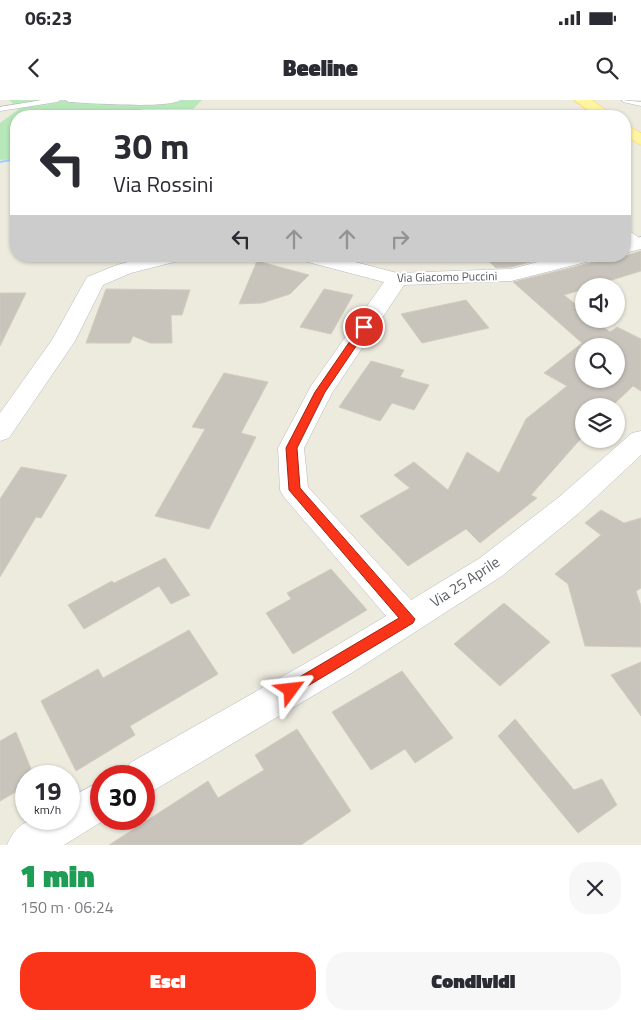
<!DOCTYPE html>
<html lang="it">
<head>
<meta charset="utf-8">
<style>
  :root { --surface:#fff; --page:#f7f7f7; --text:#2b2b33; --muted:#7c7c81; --accent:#fa3418 }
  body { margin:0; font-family:"Titillium Web",sans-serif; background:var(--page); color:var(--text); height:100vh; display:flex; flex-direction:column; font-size:19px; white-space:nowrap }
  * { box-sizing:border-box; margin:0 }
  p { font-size:16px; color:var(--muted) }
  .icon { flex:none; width:28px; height:28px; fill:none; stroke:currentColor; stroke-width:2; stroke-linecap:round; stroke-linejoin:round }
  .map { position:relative; height:745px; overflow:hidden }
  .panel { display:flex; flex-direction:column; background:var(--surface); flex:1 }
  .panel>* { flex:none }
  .hud { position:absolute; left:10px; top:10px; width:621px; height:152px; border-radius:20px; box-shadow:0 1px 4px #0004; background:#fff; color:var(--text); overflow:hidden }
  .fabs { position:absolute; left:575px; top:178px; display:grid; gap:10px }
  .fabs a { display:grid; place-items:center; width:50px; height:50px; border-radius:50%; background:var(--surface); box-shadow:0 1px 4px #0004; font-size:25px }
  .speed { position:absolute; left:15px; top:665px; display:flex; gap:10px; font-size:25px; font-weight:700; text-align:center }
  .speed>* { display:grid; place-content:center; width:65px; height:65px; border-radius:50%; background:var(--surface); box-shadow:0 1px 4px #0004; line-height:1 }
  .speed small { font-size:12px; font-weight:400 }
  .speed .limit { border:8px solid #d22; background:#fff; color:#111 }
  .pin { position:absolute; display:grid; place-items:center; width:42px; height:42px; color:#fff; margin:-21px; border:2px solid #fff; border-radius:50%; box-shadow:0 1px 5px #0007 }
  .me { position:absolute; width:55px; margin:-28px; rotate:60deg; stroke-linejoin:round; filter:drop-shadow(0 0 4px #0008) }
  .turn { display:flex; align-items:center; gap:18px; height:105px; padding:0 20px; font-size:22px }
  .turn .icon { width:65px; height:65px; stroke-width:2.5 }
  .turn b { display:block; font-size:35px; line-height:42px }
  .lanes { display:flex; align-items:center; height:48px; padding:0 20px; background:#0003; justify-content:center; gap:25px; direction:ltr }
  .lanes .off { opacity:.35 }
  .round { display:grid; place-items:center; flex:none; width:52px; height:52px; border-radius:20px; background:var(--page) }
  .summary { display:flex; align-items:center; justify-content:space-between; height:85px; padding:0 20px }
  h1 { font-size:30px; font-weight:800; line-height:38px; color:#1e9e55 }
  .button { display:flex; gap:10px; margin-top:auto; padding:10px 20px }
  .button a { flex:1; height:58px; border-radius:20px; background:var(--accent); color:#fff; font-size:20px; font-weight:800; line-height:58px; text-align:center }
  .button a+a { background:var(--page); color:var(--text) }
  .status { display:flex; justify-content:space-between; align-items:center; height:35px; padding:0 25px; background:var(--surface); direction:ltr }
  .status svg { height:14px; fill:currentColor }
  header { display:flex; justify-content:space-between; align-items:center; height:65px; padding:0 20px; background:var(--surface); font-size:22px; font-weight:800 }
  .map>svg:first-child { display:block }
  .green { fill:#b8e8ba }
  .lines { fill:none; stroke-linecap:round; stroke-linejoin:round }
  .stream { fill:#9ccfff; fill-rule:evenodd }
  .building { fill:#c8c4bc; stroke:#d2ccbd; fill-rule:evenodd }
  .lane-casing { stroke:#b7bac0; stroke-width:1 }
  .street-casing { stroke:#b7bac0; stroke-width:1 }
  .primary-casing { stroke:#ffd445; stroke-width:1 }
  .lane { fill:#fff; fill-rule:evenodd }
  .street { fill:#fff; fill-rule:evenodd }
  .primary { fill:#fff4a1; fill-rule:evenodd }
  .route { fill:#fa3418; stroke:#a22210 }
  .labels { text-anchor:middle; stroke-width:4; stroke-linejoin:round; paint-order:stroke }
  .far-street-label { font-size:12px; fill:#585c62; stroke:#fff }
  .street-label { font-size:15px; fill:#585c62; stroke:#fff }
</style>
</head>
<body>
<div class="status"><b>06:23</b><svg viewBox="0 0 49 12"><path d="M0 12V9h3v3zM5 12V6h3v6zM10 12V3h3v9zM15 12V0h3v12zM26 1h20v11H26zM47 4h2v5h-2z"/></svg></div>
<header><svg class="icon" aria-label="back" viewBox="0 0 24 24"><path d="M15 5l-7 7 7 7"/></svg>Beeline<svg class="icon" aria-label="search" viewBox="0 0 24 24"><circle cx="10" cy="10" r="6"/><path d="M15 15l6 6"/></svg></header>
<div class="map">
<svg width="641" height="745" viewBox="0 0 641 745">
  <rect width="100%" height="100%" fill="#edeade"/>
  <!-- green -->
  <path class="green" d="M 9,0 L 202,0 L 193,9 L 141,9 L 145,12 L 136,16 L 16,16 L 16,59 L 0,60 L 0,23 L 19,9 Z"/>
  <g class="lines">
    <!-- stream -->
    <path class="stream" d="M 16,58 L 16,60 L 0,63 L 0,61 Z"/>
  </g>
  <!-- building -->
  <path class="building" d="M 641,151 L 641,171 L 592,186 L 584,186 L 584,189 L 564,195 L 584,211 L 584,219 L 593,219 L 610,232 L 617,227 L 641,239 L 641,291 L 633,286 L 612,306 L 584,306 L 584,335 L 531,395 L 537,398 L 480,443 L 466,429 L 408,466 L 360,416 L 410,388 L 394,375 L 414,362 L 448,390 L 467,352 L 499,373 L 526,319 L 567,286 L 544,273 L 582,243 L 513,182 L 594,162 L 609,156 L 625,156 ZM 584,246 L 616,246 L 616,279 L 584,279 Z
    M 483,156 L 553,156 L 511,167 L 496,168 Z
    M 257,161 L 309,175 L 290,194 L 262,203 L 239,204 Z
    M 106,189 L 190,190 L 182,215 L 171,215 L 172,243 L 150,243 L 133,236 L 130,243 L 86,243 Z
    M 324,189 L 353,195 L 331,234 L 300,227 Z
    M 0,193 L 26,193 L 0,246 Z
    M 466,200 L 489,228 L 422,243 L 401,214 Z
    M 371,261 L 404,270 L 400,277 L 429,285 L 414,310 L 392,303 L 380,321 L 339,307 Z
    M 224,273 L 268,282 L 241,333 L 256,337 L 209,429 L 155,416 L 205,329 L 192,327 Z
    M 21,367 L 67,375 L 41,418 L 36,417 L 0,477 L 0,399 Z
    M 601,410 L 624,423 L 641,418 L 641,488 L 636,491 L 641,506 L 641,547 L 585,546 L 568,484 L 555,474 L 601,435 L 585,423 Z
    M 165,458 L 190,495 L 171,504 L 159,486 L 84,529 L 68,505 L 112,481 L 114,483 Z
    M 331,469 L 367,510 L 293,554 L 266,513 L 291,499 L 287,493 Z
    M 504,503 L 550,542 L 500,586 L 454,544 Z
    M 189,530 L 218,574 L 130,626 L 135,635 L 76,671 L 41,601 L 98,569 L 103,578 Z
    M 641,562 L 641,616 L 611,575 Z
    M 402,571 L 453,638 L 415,663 L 405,649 L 371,670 L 332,612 Z
    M 515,619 L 574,690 L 602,679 L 617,705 L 578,733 L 498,636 Z
    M 297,629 L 351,711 L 301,745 L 109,745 L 208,681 L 218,698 L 264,670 L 255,655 Z
    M 16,632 L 34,676 L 26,676 L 26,686 L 0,701 L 0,641 Z"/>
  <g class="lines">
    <!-- lane casing -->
    <g class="lane-casing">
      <path id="lane" d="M 42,0 L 61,0 L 57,2 L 0,11 L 0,7 Z
        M 65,0 L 181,0 C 168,9 89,3 69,2 Z
        M 622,0 L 641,2 L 641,6 L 623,2 Z
        M 625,128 L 641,139 L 641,146 L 636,145 L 625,136 Z"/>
    </g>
    <!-- street casing -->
    <g class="street-casing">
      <path id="street" d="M 641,137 L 641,149 L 625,153 L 625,141 Z
        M 150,156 L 185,156 L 182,160 L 131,173 L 103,185 L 75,241 L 9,338 L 0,341 L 0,313 L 52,240 L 87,177 L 117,165 Z
        M 297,156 L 332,156 L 397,173 L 511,169 L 561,156 L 597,156 L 594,160 L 511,181 L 404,185 L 332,293 L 304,348 L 308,387 L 411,500 L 480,458 L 559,397 L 632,333 L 641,331 L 641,355 L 579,413 L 502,476 L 353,572 L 156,689 L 144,694 L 144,676 L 124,676 L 130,663 L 329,550 L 386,516 L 284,397 L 280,390 L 278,348 L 311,286 L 384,182 L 300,160 Z
        M 101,681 L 101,719 L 106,719 L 64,745 L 7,745 C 20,714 40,719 69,719 L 69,698 Z"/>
    </g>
    <!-- primary casing -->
    <g class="primary-casing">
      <path id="primary" d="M 574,0 L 592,0 L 614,16 L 596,16 Z
        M 625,24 L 641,33 L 641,45 L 625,36 Z"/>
    </g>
    <!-- lane -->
    <use href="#lane" class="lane"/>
    <!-- street -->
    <use href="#street" class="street"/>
    <!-- primary -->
    <use href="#primary" class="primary"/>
  </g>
  <!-- route -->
  <path class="route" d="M 364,224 L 369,227 L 325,292 L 297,348 L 300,388 L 415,519 L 413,523 L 291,596 L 286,594 L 284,590 L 286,585 L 399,518 L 289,390 L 286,348 L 315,292 L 361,225 Z"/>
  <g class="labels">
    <!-- far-street labels -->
    <g class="far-street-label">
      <text transform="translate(447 177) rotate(-1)" y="4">Via Giacomo Puccini</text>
    </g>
    <!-- street labels -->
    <g class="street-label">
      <text transform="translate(465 482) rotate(-33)" y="5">Via 25 Aprile</text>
    </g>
  </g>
</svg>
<div class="fabs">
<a><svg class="icon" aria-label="sound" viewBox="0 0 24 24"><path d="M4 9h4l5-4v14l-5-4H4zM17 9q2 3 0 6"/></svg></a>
<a><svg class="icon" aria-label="search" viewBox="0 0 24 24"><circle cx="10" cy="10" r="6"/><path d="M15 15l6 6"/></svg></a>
<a><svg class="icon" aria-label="layers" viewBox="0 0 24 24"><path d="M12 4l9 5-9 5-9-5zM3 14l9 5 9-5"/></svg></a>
</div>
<div class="speed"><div>19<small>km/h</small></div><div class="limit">30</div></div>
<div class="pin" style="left:364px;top:227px;background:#d93025"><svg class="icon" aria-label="arrive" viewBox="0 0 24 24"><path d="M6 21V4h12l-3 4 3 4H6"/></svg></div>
<svg class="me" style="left:291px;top:590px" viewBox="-20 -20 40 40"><path d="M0-17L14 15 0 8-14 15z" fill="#fa3418" stroke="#fff" stroke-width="4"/></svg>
<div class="hud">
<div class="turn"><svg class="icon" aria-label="left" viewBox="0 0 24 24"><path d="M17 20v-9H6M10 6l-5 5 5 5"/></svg><div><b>30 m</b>Via Rossini</div></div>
<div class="lanes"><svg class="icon" aria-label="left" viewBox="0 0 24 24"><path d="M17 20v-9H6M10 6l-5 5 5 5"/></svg><svg class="icon off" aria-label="ahead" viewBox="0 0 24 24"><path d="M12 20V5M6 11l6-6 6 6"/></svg><svg class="icon off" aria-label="ahead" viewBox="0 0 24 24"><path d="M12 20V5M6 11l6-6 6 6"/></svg><svg class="icon off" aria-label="right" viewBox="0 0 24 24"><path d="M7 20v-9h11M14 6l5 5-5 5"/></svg></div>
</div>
</div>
<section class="panel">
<div class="summary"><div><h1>1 min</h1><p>150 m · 06:24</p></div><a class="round"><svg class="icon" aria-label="close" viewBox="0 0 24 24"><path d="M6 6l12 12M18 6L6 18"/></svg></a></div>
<div class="button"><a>Esci</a><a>Condividi</a></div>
</section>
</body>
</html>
